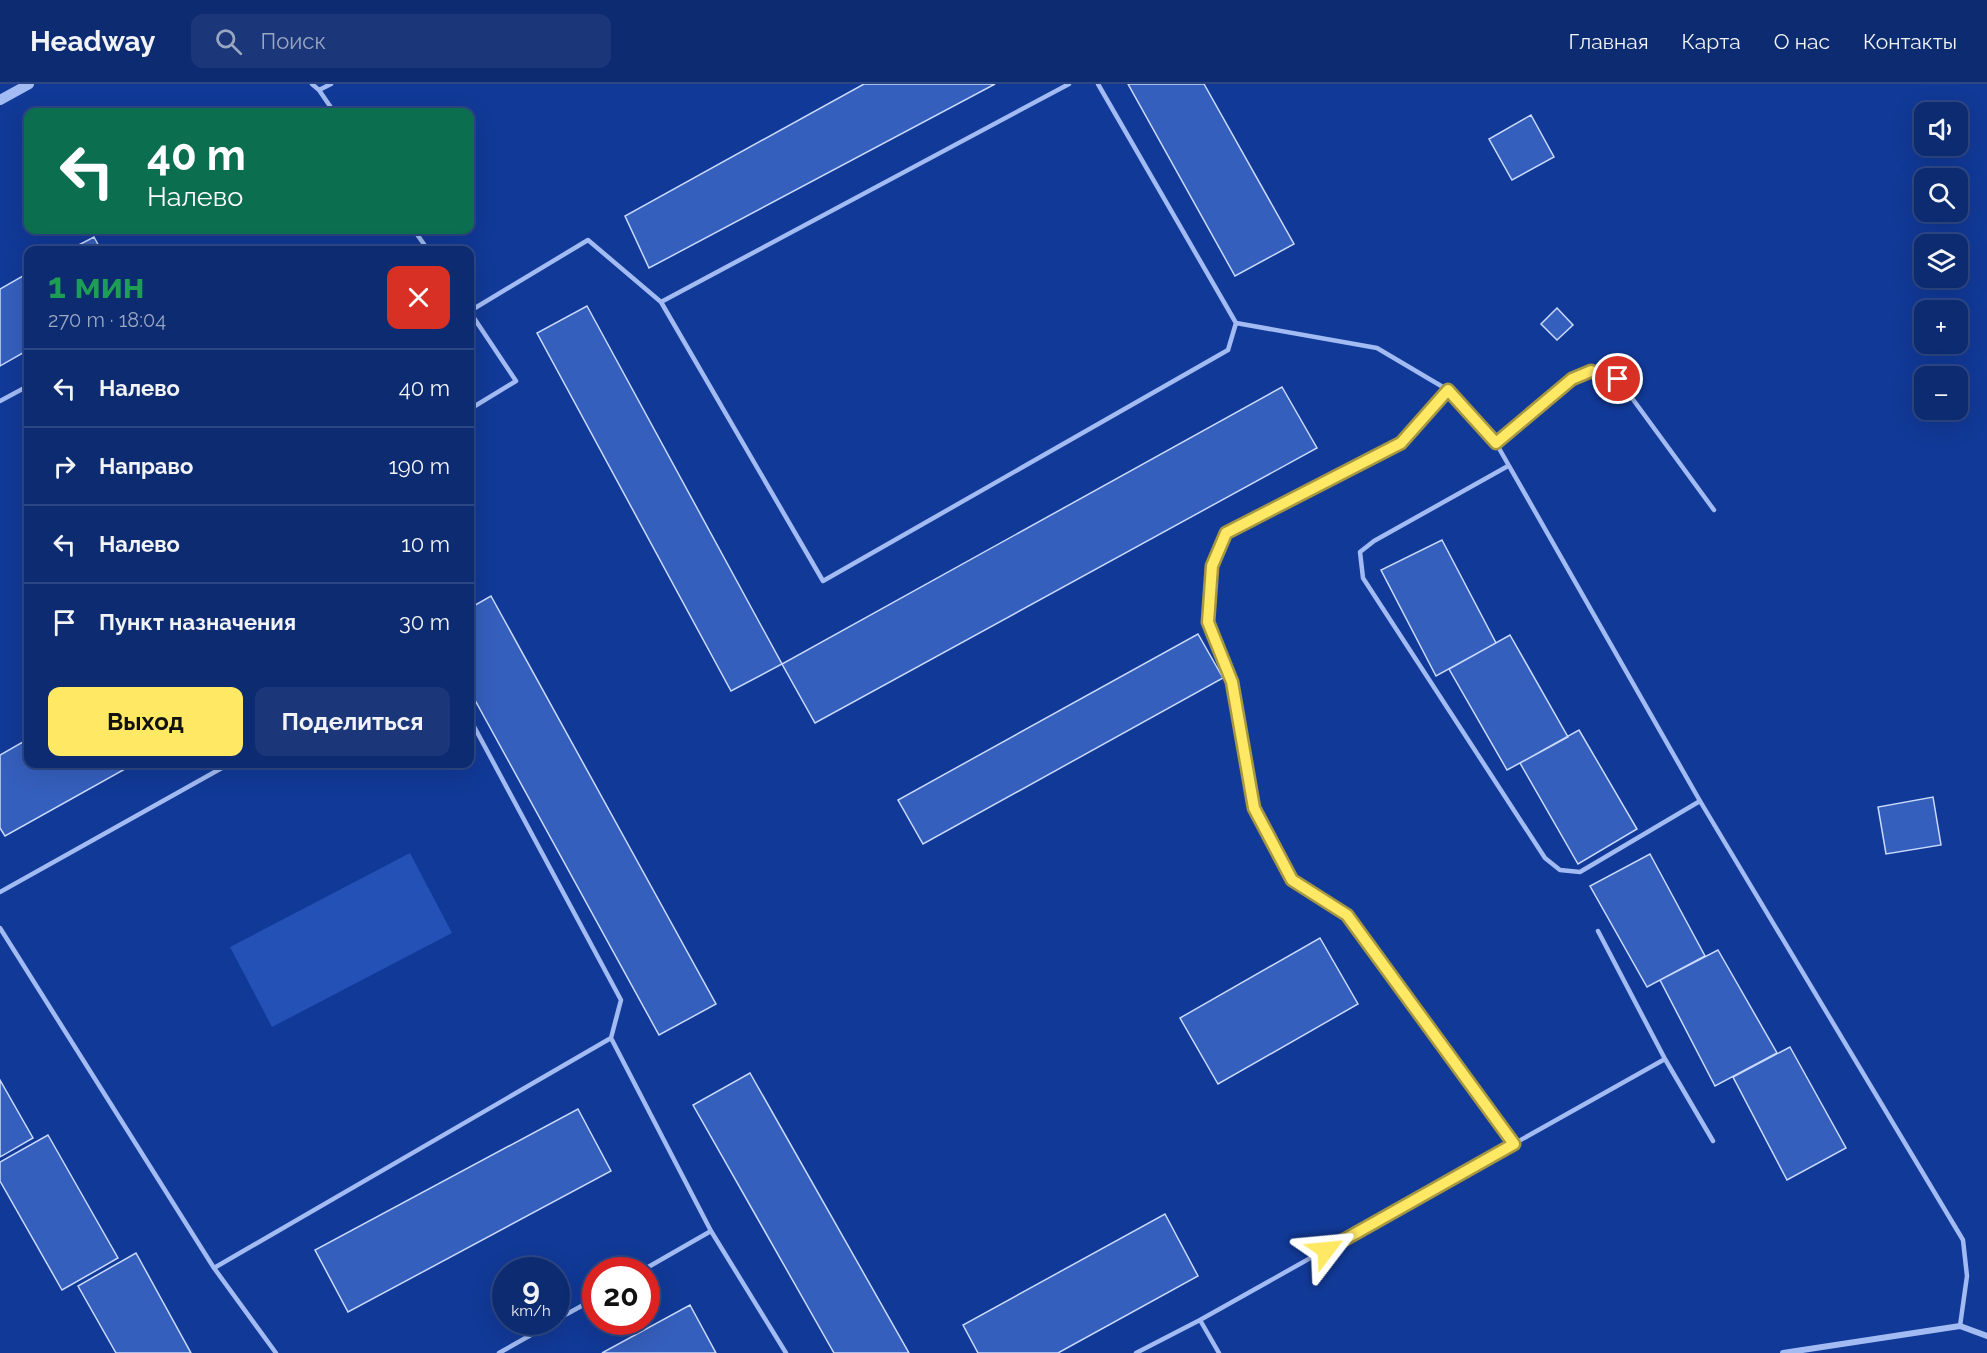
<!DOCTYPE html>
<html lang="ru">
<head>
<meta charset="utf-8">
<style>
  :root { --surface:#0d2b71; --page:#1b3779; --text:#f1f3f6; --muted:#9aa7c3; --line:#2d4784; --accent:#ffe864 }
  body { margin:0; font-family:Raleway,sans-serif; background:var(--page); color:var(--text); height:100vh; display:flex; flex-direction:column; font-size:22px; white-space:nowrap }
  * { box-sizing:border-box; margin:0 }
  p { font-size:20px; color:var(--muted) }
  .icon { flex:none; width:33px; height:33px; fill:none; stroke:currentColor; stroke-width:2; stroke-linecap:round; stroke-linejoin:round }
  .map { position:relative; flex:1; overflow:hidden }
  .details { position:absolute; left:24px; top:162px; width:450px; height:522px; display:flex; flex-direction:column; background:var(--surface); border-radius:12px; box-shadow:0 6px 24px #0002,0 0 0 2px var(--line) }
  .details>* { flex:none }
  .guide { position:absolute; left:24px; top:24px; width:450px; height:126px; border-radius:12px; box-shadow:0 6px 24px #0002,0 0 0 2px var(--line); background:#0b6e4f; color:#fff; overflow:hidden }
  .tools { position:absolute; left:1914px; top:18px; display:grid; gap:12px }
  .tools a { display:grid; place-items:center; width:54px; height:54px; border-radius:12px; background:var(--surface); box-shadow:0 6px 24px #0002,0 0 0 2px var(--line); font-size:30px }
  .speed { position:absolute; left:492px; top:1173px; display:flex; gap:12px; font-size:30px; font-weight:700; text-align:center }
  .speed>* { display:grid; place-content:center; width:78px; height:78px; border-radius:50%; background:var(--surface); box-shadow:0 6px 24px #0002,0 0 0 2px var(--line); line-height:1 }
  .speed small { font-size:15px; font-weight:400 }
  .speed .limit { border:9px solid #d22; background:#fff; color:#111 }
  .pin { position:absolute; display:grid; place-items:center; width:51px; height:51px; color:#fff; margin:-26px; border:3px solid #fff; border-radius:50%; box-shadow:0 2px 6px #0007 }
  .me { position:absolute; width:66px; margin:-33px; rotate:61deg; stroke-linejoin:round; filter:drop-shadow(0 0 4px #0008) }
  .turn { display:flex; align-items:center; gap:21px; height:126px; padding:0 24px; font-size:27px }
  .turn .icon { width:78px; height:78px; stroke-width:2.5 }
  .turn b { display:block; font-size:42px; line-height:51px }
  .round { display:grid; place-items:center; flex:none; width:63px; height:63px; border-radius:12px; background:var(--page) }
  .headline { display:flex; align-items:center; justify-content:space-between; height:102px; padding:0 24px }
  h1 { font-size:36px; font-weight:700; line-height:45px; color:#1e9e55 }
  .action { display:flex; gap:12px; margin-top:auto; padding:12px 24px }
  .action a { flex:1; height:69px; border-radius:12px; background:var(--accent); color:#111; font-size:24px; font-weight:700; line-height:69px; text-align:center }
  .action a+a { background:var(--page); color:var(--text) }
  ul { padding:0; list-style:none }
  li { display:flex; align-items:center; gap:18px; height:78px; padding:0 24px; border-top:2px solid var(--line) }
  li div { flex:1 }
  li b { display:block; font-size:22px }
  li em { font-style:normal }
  header { display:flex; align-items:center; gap:36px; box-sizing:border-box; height:84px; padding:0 30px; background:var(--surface); border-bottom:2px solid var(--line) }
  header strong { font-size:28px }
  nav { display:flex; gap:33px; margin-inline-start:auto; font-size:21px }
  .search { width:420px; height:54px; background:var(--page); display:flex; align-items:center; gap:15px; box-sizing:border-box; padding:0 21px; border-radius:12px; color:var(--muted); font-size:22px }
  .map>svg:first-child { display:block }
  .green { fill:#2451b6 }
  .building { fill:#355fbd; stroke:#cadafd; stroke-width:1.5 }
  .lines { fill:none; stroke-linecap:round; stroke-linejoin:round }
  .service { stroke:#a2bbf3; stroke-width:4.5 }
  .minor { stroke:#a2bbf3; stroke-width:6 }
  .tertiary { stroke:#a2bbf3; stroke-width:10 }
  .route-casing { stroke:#a69741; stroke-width:15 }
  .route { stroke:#ffe864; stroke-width:10 }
</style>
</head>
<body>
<header>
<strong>Headway</strong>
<div class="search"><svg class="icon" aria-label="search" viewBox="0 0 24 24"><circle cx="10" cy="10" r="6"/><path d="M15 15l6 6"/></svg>Поиск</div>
<nav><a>Главная</a><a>Карта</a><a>О нас</a><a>Контакты</a></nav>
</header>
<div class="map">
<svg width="1987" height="1269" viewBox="0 0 1987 1269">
  <rect width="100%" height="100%" fill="#113997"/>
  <!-- green -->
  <path class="green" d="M 410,769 L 452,849 L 272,943 L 230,863 Z"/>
  <!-- building -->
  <path class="building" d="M 864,0 L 995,0 L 649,184 L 625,132 Z
    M 1128,0 L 1204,0 L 1294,160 L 1235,192 Z
    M 1531,31 L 1554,73 L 1512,96 L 1489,55 Z
    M 94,153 L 101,166 L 69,166 Z
    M 28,189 L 28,266 L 0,282 L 0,205 Z
    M 587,222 L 782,580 L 731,607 L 537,249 Z
    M 1557,224 L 1573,241 L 1557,256 L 1541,240 Z
    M 1282,303 L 1317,364 L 815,639 L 782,580 Z
    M 1442,456 L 1496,559 L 1436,592 L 1381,486 Z
    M 491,512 L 716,920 L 659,951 L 470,607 L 470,524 Z
    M 1198,550 L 1223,594 L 923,760 L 898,716 Z
    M 1510,551 L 1568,653 L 1507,686 L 1449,585 Z
    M 1579,646 L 1637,745 L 1578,780 L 1520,679 Z
    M 28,655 L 28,680 L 134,680 L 5,752 L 0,744 L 0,671 Z
    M 1933,713 L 1941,761 L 1886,770 L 1878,723 Z
    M 1650,770 L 1705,872 L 1647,903 L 1590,802 Z
    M 1320,854 L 1358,920 L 1218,1000 L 1180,934 Z
    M 1718,866 L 1777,969 L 1715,1002 L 1660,896 Z
    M 1790,963 L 1846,1064 L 1787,1096 L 1733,993 Z
    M 750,989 L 909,1269 L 834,1269 L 693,1021 Z
    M 0,996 L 33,1054 L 0,1073 Z
    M 578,1025 L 611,1087 L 348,1228 L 315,1166 Z
    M 48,1051 L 118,1174 L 62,1206 L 0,1097 L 0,1078 Z
    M 1165,1130 L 1198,1192 L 1058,1269 L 978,1269 L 963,1241 Z
    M 136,1169 L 191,1269 L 116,1269 L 78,1202 Z
    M 690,1221 L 716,1269 L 602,1269 Z"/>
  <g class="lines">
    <!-- service -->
    <path class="service" d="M 312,0 L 319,6 L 334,28
      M 319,6 L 331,0
      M 414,146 L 428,166
      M 661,218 L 1069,0
      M 470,227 L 588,156 L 661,218 L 823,497 L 1228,266 L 1236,239 L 1098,0
      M 470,228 L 516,297 L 470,325
      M 1236,239 L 1377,264 L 1448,306 L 1496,359 L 1700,717 L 1963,1156 L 1967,1192 L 1960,1242
      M 1448,306 L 1401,359 L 1226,449 L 1212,482 L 1208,538 L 1232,598 L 1254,724 L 1292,796 L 1347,831 L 1514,1060
      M 0,317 L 28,302
      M 1496,359 L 1572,295 L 1591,287 L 1618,295 L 1714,426
      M 1508,382 L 1374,457 L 1360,468 L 1363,494 L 1545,774 L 1560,786 L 1580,788 L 1700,717
      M 470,635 L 621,916 L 611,954 L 711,1147 L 786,1269
      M 0,808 L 229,680
      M 0,844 L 214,1184 L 276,1269
      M 1665,975 L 1713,1057
      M 214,1184 L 611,954
      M 643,1186 L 711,1147
      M 556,1236 L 596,1214
      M 1200,1236 L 1665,975 L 1598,847
      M 499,1269 L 554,1238
      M 1136,1269 L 1200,1236 L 1219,1269"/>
    <!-- minor -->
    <path class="minor" d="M 1783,1269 L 1960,1242 L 1987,1252"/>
    <!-- tertiary -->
    <path class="tertiary" d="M 0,16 L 29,0"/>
  </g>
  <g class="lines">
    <!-- route casing -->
    <g class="route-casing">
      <path id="route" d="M 1326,1166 L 1514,1060 L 1347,831 L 1292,796 L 1254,724 L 1232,598 L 1208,538 L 1212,482 L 1226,449 L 1401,359 L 1448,306 L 1496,359 L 1572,295 L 1591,287 L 1618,295"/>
    </g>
    <!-- route -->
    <use href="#route" class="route"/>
  </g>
</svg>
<div class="tools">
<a><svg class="icon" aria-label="sound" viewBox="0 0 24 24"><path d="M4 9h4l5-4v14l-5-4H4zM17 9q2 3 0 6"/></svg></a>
<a><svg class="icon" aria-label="search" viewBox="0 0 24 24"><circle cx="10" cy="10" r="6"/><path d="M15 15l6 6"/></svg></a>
<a><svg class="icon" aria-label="layers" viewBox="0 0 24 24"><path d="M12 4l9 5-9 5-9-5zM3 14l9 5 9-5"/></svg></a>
<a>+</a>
<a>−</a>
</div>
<div class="speed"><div>9<small>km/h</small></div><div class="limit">20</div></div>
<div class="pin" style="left:1618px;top:295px;background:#d93025"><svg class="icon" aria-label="arrive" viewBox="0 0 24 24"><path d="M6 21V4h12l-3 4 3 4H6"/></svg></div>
<svg class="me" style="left:1326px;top:1166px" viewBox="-20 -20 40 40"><path d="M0-17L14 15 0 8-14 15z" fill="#ffe864" stroke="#fff" stroke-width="4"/></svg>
<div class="guide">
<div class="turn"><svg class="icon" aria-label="left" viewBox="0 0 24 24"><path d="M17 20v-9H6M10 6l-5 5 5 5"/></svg><div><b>40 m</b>Налево</div></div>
</div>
<section class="details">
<div class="headline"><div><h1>1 мин</h1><p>270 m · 18:04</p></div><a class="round" style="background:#d93025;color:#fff"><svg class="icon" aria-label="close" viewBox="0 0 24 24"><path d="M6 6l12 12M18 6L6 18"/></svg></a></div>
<ul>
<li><svg class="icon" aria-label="left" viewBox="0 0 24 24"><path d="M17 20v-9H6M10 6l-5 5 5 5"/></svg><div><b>Налево</b></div><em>40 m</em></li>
<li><svg class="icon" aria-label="right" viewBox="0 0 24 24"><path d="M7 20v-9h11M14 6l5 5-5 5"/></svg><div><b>Направо</b></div><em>190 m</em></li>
<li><svg class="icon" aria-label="left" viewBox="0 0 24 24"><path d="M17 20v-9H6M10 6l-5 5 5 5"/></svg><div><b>Налево</b></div><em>10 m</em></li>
<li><svg class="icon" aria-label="arrive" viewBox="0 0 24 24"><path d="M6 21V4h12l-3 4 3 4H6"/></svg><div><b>Пункт назначения</b></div><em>30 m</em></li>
</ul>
<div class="action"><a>Выход</a><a>Поделиться</a></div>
</section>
</div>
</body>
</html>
